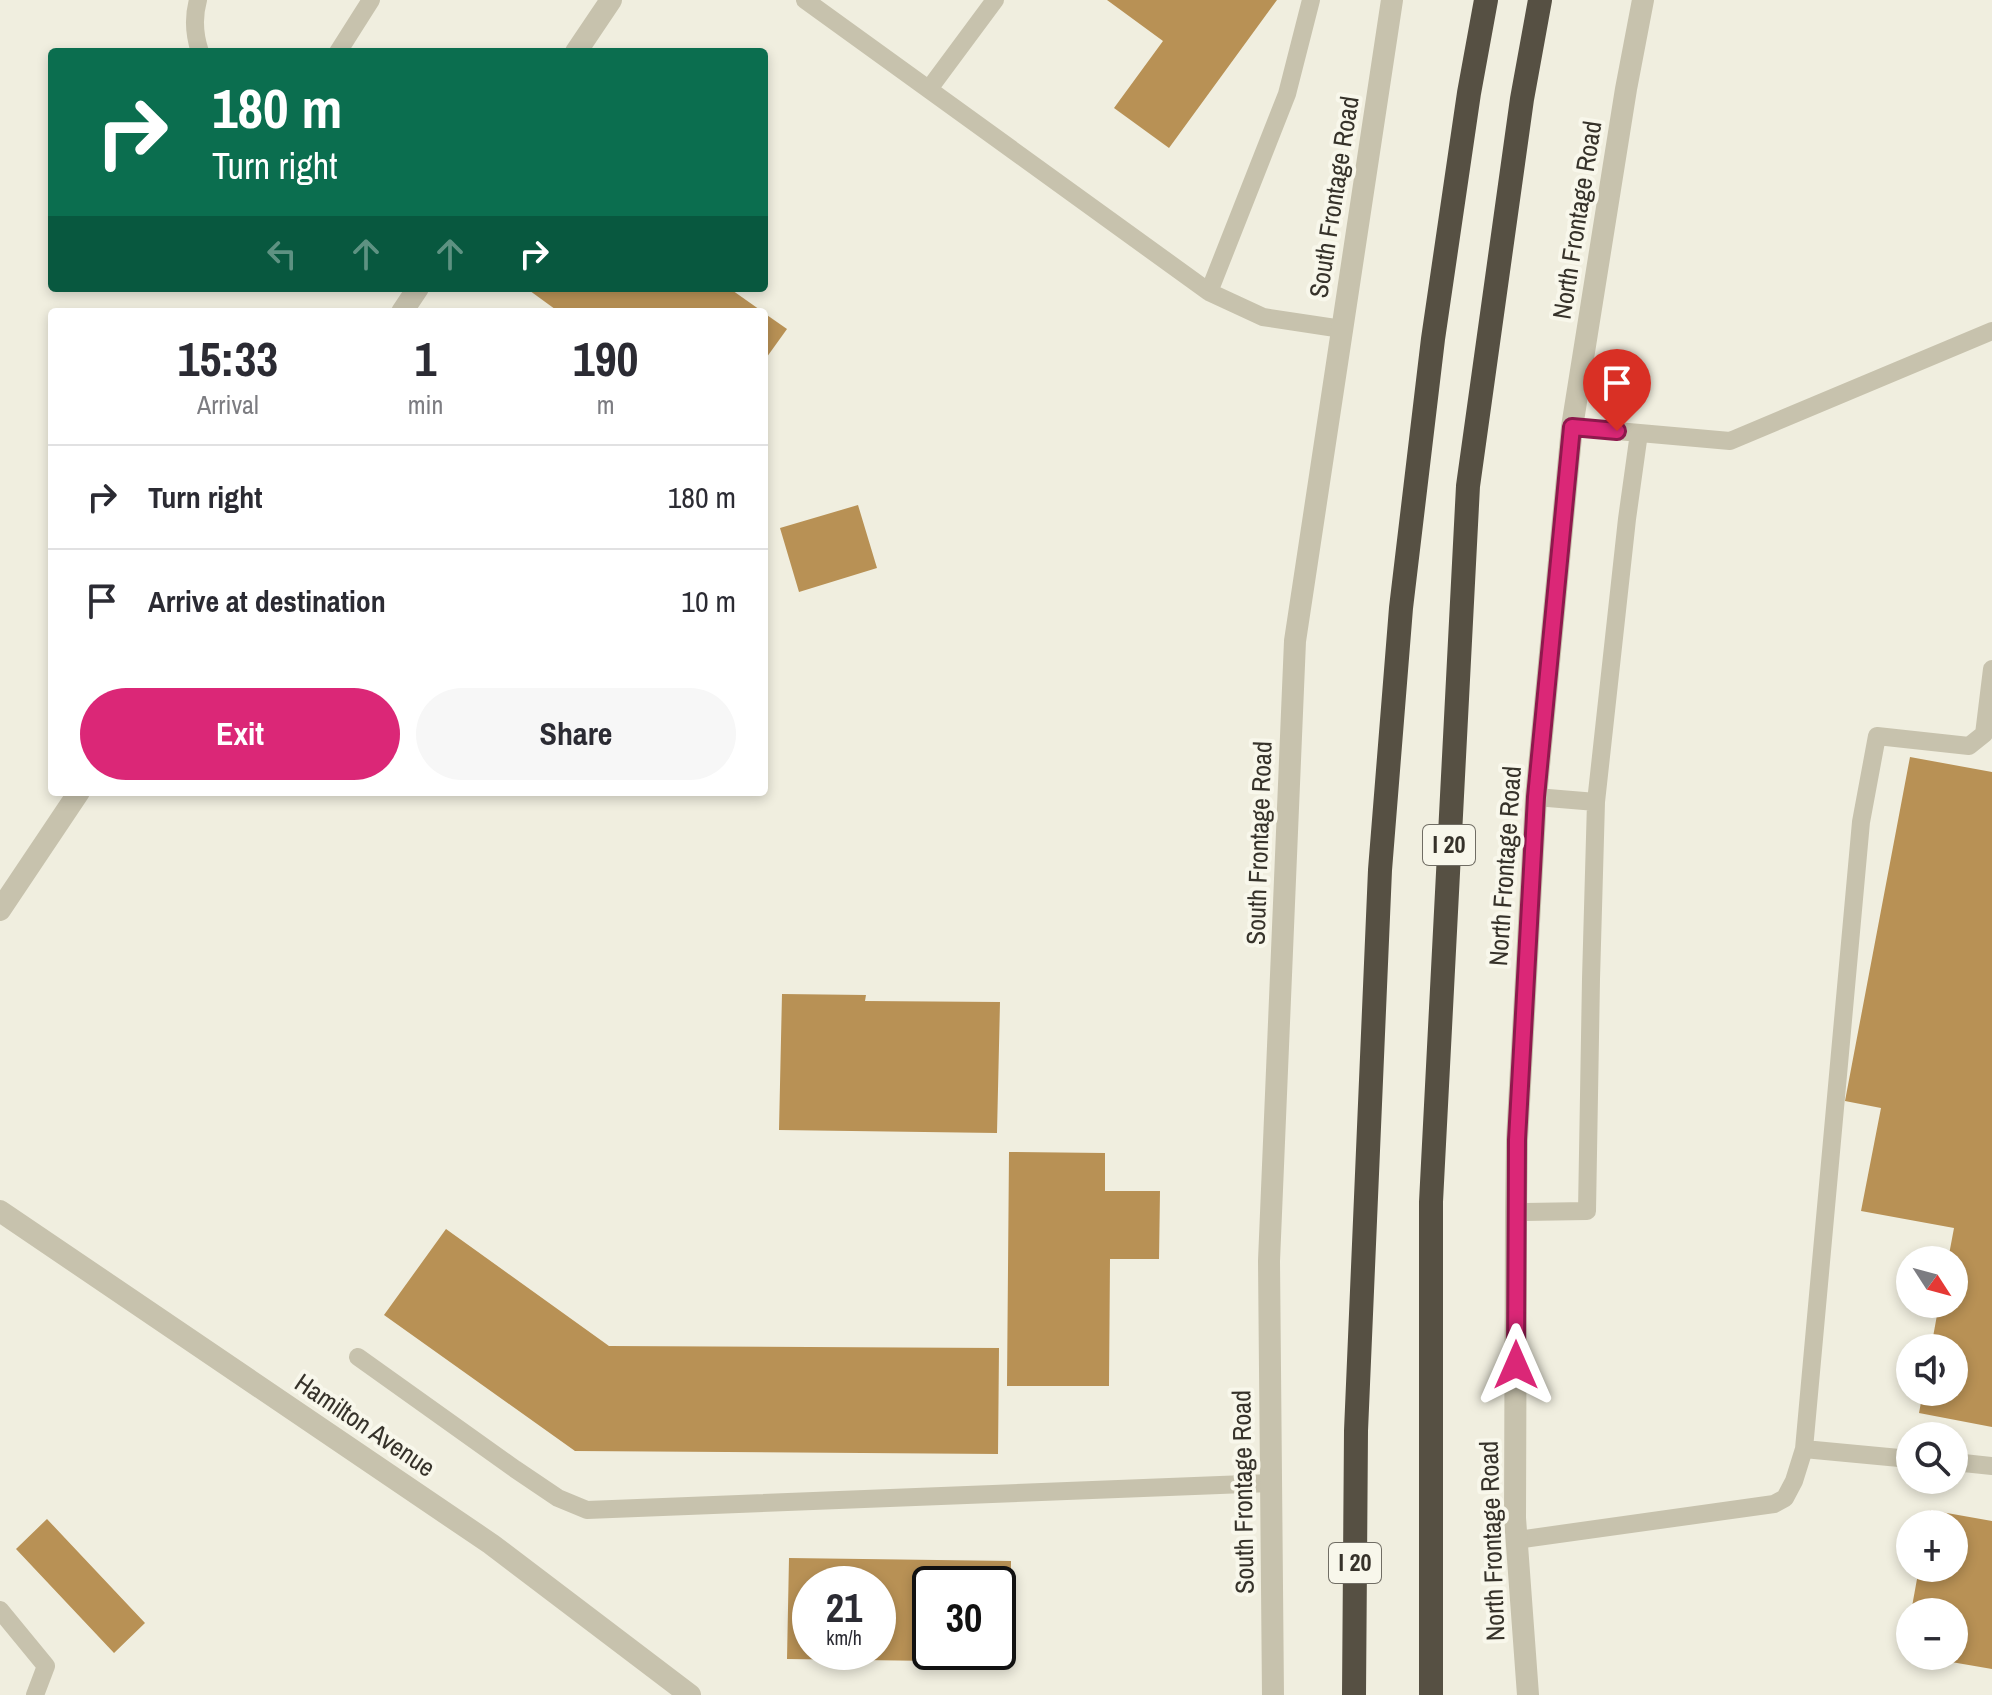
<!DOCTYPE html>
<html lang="en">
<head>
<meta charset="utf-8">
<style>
  :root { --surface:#fff; --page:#f7f7f7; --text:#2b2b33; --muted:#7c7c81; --line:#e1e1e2; --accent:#db2777 }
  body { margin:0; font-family:"Archivo Narrow",sans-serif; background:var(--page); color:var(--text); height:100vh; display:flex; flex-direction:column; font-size:30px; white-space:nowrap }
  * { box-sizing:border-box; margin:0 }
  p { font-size:26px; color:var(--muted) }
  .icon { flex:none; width:44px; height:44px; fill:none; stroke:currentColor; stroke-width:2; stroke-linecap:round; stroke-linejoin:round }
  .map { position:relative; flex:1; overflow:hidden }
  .sheet { position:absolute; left:48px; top:308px; width:720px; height:488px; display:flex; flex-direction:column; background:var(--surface); border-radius:8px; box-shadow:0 4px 12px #0003 }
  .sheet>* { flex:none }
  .hud { position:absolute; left:48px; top:48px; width:720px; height:244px; border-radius:8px; box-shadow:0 4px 12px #0003; background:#0b6e4f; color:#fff; overflow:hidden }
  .needle { width:52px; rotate:126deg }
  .tools { position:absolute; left:1896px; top:1246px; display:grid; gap:16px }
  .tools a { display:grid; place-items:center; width:72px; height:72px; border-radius:50%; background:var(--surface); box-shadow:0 4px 12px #0003; font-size:40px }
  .speed { position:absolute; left:792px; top:1566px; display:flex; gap:16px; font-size:40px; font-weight:700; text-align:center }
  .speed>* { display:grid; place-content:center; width:104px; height:104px; border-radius:50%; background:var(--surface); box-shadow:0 4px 12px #0003; line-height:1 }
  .speed small { font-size:20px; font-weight:400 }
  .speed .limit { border:4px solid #111; border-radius:12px; background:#fff; color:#111 }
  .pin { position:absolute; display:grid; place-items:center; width:68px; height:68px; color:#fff; margin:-82px -34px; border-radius:50% 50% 50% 0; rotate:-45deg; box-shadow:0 0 8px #0007 }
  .pin .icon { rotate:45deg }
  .me { position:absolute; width:88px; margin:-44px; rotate:0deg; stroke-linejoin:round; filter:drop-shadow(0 0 6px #0008) }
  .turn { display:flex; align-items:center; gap:28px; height:168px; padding:0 32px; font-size:36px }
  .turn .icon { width:104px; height:104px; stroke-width:2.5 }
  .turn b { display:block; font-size:56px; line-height:68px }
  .lanes { display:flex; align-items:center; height:76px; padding:0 32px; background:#0003; justify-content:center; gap:40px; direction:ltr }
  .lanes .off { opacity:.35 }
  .eta { display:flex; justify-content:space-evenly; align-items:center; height:136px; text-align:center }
  .eta b { font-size:48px; font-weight:700; line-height:56px }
  .cta { display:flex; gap:16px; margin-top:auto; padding:16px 32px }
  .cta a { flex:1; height:92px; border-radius:48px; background:var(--accent); color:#fff; font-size:32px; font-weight:700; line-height:92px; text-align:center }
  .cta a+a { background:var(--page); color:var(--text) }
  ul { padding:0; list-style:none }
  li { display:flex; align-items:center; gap:24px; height:104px; padding:0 32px; border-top:2px solid var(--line) }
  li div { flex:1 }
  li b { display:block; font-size:30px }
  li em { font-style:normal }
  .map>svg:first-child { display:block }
  .building { fill:#b89155; fill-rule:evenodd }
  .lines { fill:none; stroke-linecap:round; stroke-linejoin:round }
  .service { stroke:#c7c2ad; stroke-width:18 }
  .minor { stroke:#c7c2ad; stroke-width:22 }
  .motorway { stroke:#565043; stroke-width:24 }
  .route-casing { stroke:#8e194d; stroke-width:20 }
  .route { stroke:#db2777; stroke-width:14 }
  .labels { text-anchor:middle; stroke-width:8; stroke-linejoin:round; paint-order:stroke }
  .shield { fill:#f8f7eb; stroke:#706d64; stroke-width:2 }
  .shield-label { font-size:24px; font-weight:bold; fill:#36322a }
  .street-label { font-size:26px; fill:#36322a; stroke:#f8f7eb }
</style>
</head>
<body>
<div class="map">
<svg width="1992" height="1695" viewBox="0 0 1992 1695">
  <rect width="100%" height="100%" fill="#f0eedf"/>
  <!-- building -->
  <path class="building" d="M 1107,0 L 1277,0 L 1169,148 L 1114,108 L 1163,41 Z
    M 526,288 L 729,288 L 763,312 L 559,312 Z
    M 764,313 L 787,329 L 764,361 Z
    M 858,505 L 877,568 L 799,592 L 780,528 Z
    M 1910,757 L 1992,772 L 1992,1427 L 1919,1413 L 1923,1392 L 1954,1392 L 1954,1348 L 1931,1348 L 1939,1304 L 1954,1304 L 1954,1260 L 1948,1260 L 1954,1228 L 1861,1211 L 1881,1108 L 1845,1101 Z
    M 782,994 L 866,995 L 865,1001 L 1000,1002 L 997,1133 L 779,1130 Z
    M 1009,1152 L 1105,1153 L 1105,1191 L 1160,1191 L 1159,1259 L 1110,1259 L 1109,1386 L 1007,1386 Z
    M 446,1229 L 609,1346 L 999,1348 L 998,1454 L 575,1451 L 384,1315 Z
    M 1930,1510 L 1992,1521 L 1992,1669 L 1928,1658 L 1928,1656 L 1954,1656 L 1954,1612 L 1911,1612 L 1919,1568 L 1954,1568 L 1954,1524 L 1927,1524 Z
    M 47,1519 L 145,1623 L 114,1653 L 16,1549 Z
    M 789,1558 L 1011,1561 L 1010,1662 L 787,1659 ZM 810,1584 L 878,1584 L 878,1652 L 810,1652 ZM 930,1584 L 998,1584 L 998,1652 L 930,1652 Z
    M 1908,1625 L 1910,1625 L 1910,1654 L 1903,1653 Z"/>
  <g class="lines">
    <!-- service -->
    <path class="service" d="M 198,0 C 193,18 194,34 200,52
      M 805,0 L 1209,292 L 1287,94 L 1311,0
      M 338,52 L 371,0
      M 929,89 L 995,0
      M 1209,292 L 1263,317 L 1342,329
      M 1572,427 L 1730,441 L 1992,331
      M 1536,797 L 1596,802
      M 1516,1212 L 1587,1211 L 1591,979 L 1596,802 L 1627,519 L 1639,433
      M 358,1357 L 515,1469 L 558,1498 L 587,1510 L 1271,1483
      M 1804,1449 L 1910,1459
      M 1954,1462 L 1992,1466
      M 1517,1540 L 1774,1504 L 1785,1498 L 1794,1481 L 1804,1449 L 1861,822 L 1877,736 L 1969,746 L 1984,734 L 1992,669
      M 0,1610 L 46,1666 L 35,1695"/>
    <!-- minor -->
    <path class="minor" d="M 576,52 L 611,0
      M 402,312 L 418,288
      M 0,910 L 79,792
      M 0,1211 L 491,1544 L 690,1695
      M 1273,1695 L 1269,1261 L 1295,641 L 1392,0
      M 1528,1695 L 1515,1518 L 1516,1212 L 1517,1140 L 1536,797 L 1572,427 L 1626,89 L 1643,0"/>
    <!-- motorway -->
    <path class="motorway" d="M 1354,1695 L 1356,1431 L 1380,870 L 1401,608 L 1433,339 L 1469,93 L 1486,0
      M 1431,1695 L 1431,1202 L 1468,486 L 1522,99 L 1540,0"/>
  </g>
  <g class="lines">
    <!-- route casing -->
    <g class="route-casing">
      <path id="route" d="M 1516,1365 L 1517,1140 L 1536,797 L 1572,427 L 1617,431"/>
    </g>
    <!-- route -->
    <use href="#route" class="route"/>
  </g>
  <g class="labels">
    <!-- shield labels -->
    <g class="shield">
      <rect x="1423" y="825" width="52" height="40" rx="6"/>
      <rect x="1329" y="1543" width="52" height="40" rx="6"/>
    </g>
    <g class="shield-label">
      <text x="1449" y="853">I 20</text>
      <text x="1355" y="1571">I 20</text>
    </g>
    <!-- street labels -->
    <g class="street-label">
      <text transform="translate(1334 197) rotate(-81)" y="9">South Frontage Road</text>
      <text transform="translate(1577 220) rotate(-81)" y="9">North Frontage Road</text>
      <text transform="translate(1259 843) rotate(-88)" y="9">South Frontage Road</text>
      <text transform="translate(1505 866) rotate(-86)" y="9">North Frontage Road</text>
      <text transform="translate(365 1425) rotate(34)" y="9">Hamilton Avenue</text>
      <text transform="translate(1243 1492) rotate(-91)" y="9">South Frontage Road</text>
      <text transform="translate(1492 1541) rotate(-92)" y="9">North Frontage Road</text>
    </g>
  </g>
</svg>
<div class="tools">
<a><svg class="needle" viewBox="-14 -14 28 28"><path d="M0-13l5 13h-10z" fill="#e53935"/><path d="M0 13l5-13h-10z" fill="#7c7c81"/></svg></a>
<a><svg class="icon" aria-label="sound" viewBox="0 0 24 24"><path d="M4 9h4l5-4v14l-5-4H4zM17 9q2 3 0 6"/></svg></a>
<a><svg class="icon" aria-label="search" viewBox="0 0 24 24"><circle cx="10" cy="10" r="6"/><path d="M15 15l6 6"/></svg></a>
<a>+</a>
<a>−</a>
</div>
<div class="speed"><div>21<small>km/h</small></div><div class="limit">30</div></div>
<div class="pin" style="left:1617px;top:431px;background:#d93025"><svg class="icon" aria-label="arrive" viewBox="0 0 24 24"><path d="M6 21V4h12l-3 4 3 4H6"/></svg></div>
<svg class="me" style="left:1516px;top:1365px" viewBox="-20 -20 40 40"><path d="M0-17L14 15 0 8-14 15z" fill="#db2777" stroke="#fff" stroke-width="4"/></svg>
<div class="hud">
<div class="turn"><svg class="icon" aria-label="right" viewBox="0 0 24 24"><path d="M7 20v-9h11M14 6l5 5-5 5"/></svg><div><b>180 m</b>Turn right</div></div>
<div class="lanes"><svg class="icon off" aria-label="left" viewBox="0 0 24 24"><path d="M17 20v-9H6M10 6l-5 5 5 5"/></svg><svg class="icon off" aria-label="ahead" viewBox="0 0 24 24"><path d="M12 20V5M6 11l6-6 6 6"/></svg><svg class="icon off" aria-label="ahead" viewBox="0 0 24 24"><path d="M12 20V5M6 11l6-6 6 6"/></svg><svg class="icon" aria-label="right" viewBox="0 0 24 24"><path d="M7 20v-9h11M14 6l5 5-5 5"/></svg></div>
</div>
<section class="sheet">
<div class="eta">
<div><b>15:33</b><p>Arrival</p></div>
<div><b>1</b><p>min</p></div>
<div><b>190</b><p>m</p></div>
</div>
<ul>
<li><svg class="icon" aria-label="right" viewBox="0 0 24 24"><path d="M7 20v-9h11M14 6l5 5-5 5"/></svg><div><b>Turn right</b></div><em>180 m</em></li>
<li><svg class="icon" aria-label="arrive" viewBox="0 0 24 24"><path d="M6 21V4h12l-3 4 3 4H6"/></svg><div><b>Arrive at destination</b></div><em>10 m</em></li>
</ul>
<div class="cta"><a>Exit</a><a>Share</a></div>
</section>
</div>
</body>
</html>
